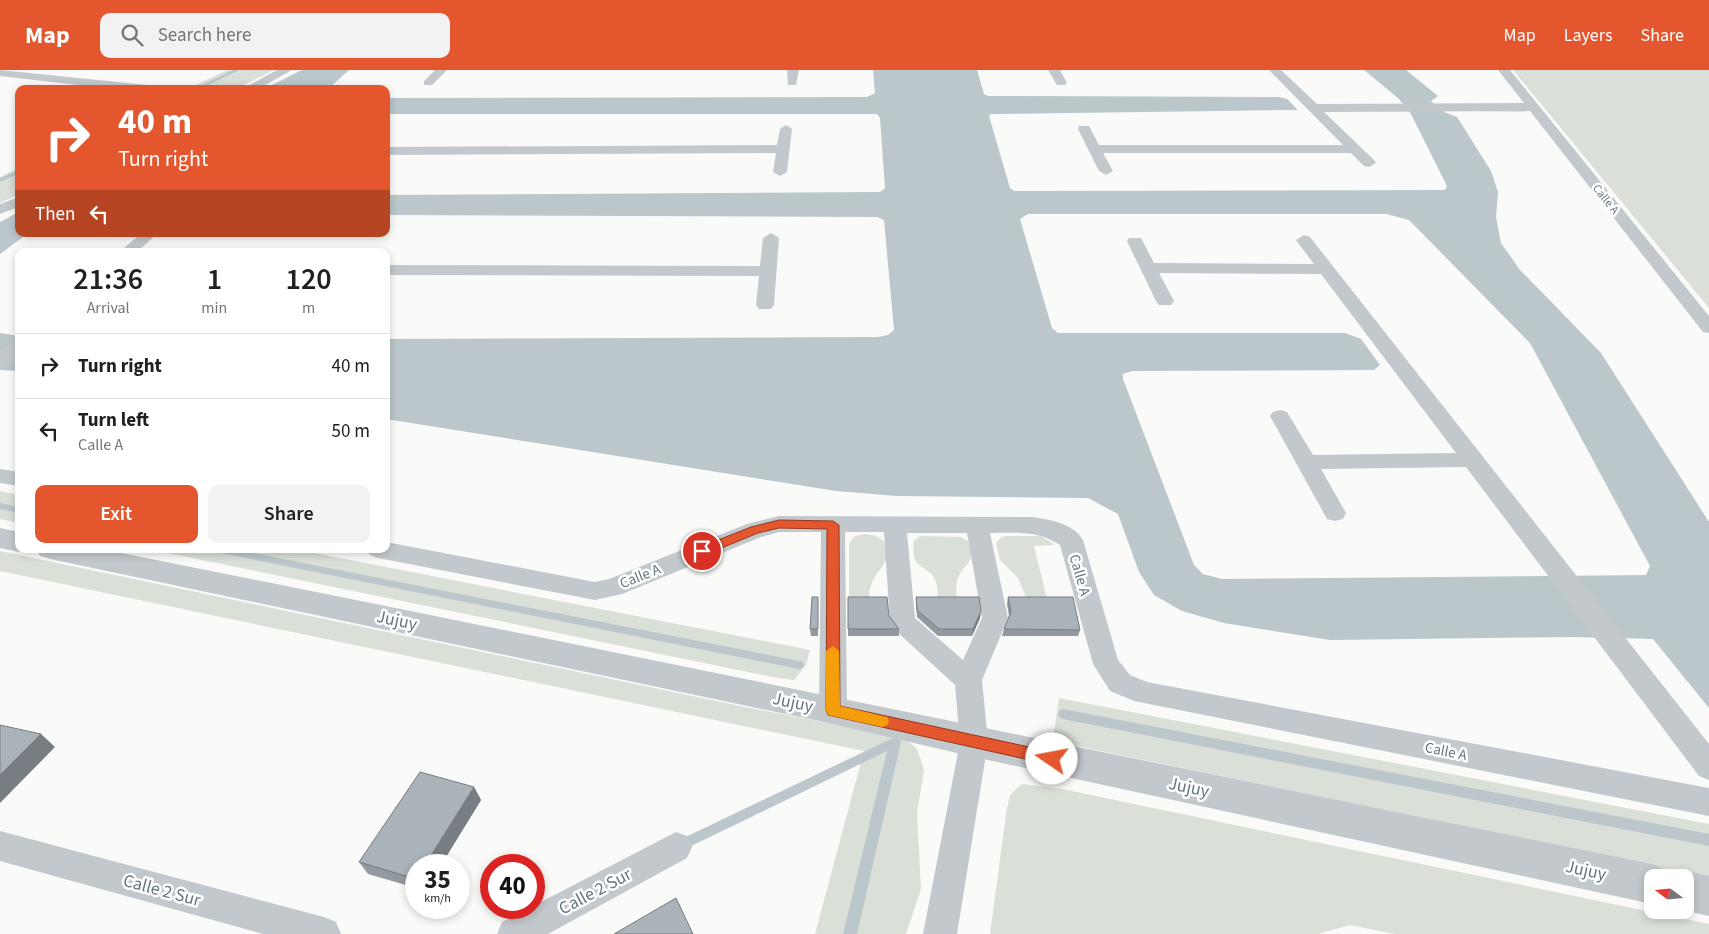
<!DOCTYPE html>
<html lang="en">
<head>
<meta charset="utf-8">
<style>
  :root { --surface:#fff; --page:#f2f2f2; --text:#202124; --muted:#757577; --line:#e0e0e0; --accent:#e4572e }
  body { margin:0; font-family:"Source Sans 3",sans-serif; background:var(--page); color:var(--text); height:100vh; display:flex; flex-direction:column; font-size:19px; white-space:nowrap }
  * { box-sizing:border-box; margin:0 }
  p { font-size:16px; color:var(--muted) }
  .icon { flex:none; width:28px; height:28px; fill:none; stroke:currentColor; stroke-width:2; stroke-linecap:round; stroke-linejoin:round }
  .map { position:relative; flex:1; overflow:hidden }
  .sheet { position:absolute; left:15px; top:178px; width:375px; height:305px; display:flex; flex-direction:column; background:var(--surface); border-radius:10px; box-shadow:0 2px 8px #0003 }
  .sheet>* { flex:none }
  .banner { position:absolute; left:15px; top:15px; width:375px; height:152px; border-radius:10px; box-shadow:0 2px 8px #0003; background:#e4572e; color:#fff; overflow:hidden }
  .needle { width:32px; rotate:286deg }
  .fabs { position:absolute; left:1644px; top:799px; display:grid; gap:10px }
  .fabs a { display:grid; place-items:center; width:50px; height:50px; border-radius:10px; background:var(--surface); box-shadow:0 2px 8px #0003; font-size:25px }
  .speed { position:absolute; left:405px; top:784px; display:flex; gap:10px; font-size:25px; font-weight:700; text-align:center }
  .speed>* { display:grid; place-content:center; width:65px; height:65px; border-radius:50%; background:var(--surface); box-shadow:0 2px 8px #0003; line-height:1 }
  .speed small { font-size:12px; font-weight:400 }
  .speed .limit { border:8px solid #d22; background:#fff; color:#111 }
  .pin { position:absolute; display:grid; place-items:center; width:42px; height:42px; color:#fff; margin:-21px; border:2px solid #fff; border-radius:50%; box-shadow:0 1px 5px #0007 }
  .me { position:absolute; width:55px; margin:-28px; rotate:282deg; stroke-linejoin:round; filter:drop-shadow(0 0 4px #0008) }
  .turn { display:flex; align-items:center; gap:18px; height:105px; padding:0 20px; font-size:22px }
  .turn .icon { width:65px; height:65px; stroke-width:2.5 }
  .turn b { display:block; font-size:35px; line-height:42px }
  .then { display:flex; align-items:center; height:48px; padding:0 20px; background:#0003; gap:10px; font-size:19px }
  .eta { display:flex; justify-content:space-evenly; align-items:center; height:85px; text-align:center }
  .eta b { font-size:30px; font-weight:600; line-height:35px }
  .button { display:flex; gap:10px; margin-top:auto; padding:10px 20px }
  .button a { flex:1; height:58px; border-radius:10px; background:var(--accent); color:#fff; font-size:20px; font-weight:600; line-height:58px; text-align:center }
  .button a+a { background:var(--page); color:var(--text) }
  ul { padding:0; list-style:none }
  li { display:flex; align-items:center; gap:15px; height:65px; padding:0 20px; border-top:1px solid var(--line) }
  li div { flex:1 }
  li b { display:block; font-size:19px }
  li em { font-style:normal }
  header { display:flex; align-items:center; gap:30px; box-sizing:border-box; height:70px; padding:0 25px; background:var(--accent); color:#fff }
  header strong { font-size:24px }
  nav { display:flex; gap:28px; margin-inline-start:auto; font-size:18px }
  .search { width:350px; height:45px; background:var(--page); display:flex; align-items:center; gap:12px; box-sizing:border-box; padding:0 18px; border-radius:10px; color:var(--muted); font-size:19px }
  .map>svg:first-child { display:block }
  .green { fill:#dadfd7 }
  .water { fill:#bbc7cb; fill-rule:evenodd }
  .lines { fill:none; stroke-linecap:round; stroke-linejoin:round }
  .stream { fill:#bbc7cb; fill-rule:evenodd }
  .minor { fill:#c3c8cc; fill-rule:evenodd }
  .tertiary { fill:#c3c8cc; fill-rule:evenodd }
  .wall { fill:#929a9f }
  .shaded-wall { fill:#777d82 }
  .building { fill:#aab3b9; stroke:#777d82 }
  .route { fill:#e4572e; stroke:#94391e }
  .slow { fill:#f59e0b }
  .labels { text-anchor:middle; stroke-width:5; stroke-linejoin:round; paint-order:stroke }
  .far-street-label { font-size:12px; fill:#657683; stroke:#fff }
  .street-label { font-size:15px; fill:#657683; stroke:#fff }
  .near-street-label { font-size:18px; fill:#657683; stroke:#fff }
</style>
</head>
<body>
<header>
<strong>Map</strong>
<div class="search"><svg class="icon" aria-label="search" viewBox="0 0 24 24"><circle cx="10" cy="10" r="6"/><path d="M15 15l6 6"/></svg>Search here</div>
<nav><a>Map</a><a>Layers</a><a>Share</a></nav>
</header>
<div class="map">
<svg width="1709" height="864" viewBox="0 0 1709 864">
  <rect width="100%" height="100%" fill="#fafaf8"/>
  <!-- green -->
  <path class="green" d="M 228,0 L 274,0 L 236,19 L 187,19 Z
    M 1513,0 L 1709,0 L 1709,238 Z
    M 19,98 L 19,124 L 0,133 L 0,107 Z
    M 0,421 L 19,425 L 19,453 L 0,449 Z
    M 865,464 C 883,466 887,471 887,489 C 877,506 869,509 869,531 L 849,531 L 849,473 L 855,466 Z
    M 920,466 L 960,467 L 968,471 C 978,494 963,492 957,511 C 955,517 957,525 957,532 L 938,532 C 938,526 938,518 936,512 C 927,491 910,504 914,471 Z
    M 1005,466 L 1041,466 L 1055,475 L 1034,476 L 1048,533 L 1028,532 L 1018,508 L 1000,490 L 996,474 L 999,469 Z
    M 148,479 L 294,479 L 810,580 L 806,595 L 794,610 L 778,608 Z
    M 0,481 L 745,637 L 905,668 L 917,679 L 924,700 L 917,743 L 921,819 L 906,864 L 815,864 L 864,681 L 0,501 Z
    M 1059,628 L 1709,754 L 1709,808 L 1063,673 L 1054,663 Z
    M 1022,714 L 1062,719 L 1709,854 L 1709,864 L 1395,864 L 1350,855 L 1318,864 L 990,864 L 1006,744 L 1010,725 Z"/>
  <!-- water -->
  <path class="water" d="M 302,0 L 349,0 L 328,19 L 264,19 Z
    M 873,0 L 977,0 L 984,24 L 988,26 L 1279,27 L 1287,29 L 1298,40 L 991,44 L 989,46 L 1010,118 L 1014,121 L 1445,120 L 1447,116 L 1411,44 L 1398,28 L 1364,0 L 1406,0 L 1438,26 L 1431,31 L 1444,42 L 1457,47 L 1491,101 L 1498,122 L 1496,147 L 1501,173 L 1520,200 L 1601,283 L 1709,452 L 1709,638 L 1653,569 L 1572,567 L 1330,570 L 1224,553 L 1182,541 L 1154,525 L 1139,502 L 1118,444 L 1088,428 L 897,426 L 836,421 L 386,349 L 386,269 L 878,267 L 888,265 L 894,260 L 884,150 L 877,147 L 386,145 L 386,125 L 880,122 L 885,118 L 880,48 L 877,44 L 386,44 L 386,28 L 867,27 L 875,23 ZM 1028,144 L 1386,144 L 1409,150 L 1530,273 L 1650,496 L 1646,505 L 1222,509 L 1203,504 L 1194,495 L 1123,309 L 1123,304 L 1132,301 L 1374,300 L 1380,295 L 1361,269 L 1345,263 L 1058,263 L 1052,258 L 1020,149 Z
    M 19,142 L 19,164 L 27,164 L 0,184 L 0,152 Z
    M 0,263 L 19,266 L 19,301 L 0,300 Z"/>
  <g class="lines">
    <!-- stream -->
    <path class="stream" d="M 233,0 L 239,0 L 200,19 L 196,18 Z
      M 19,100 L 19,104 L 0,112 L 0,108 Z
      M 0,433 L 19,437 L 19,443 L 0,439 Z
      M 212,479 L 232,479 L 799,591 L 803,592 L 804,595 L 803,598 L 799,599 L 216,482 L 213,481 Z
      M 1063,639 L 1709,764 L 1709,776 L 1063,649 L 1059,647 L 1058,644 L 1059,641 Z
      M 895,667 L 899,669 L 901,672 L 857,864 L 843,864 L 887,681 L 683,780 L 679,782 L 675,780 L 673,776 L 675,772 Z"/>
    <!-- minor -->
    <path class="minor" d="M 0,0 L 147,15 L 153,19 L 113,19 L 0,6 Z
      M 277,0 L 292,0 L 258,19 L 242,19 Z
      M 435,0 L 447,0 L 432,15 L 424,15 L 424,11 Z
      M 787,0 L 799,0 L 796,15 L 788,15 Z
      M 1048,0 L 1060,0 L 1067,13 L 1065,15 L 1057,15 Z
      M 1269,0 L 1281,0 L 1317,34 L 1524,33 L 1498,0 L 1510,0 L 1709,246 L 1709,263 L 1703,262 L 1530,41 L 1324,42 L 1374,90 L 1376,93 L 1369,97 L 1364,96 L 1351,83 L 1103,83 L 1113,101 L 1106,105 L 1099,101 L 1078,59 L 1079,56 L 1089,56 L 1099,75 L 1343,75 Z
      M 786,55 L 792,59 L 787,102 L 780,106 L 773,102 L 776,83 L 386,85 L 386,77 L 777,75 L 780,59 Z
      M 19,127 L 19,137 L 0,144 L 0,134 Z
      M 771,163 L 779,168 L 774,235 L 771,239 L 759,239 L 756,235 L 759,206 L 386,205 L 386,195 L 760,196 L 763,168 Z
      M 140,164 L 157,164 L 138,181 L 121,181 Z
      M 1304,165 L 1310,167 L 1709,674 L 1709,710 L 1699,706 L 1466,397 L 1321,399 L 1346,443 L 1343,449 L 1335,451 L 1327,449 L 1270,346 L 1273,342 L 1280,340 L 1287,342 L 1313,385 L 1456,383 L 1321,204 L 1159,203 L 1174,231 L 1171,235 L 1159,235 L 1156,231 L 1127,171 L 1129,168 L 1141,168 L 1154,193 L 1314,194 L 1296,170 Z
      M 19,270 L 19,285 L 7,295 L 0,297 L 0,281 L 12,271 Z
      M 0,399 L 19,402 L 19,416 L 0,413 Z
      M 779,446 L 1033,447 C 1050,450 1073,453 1083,470 L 1118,590 L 1130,605 L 1147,612 L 1709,718 L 1709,746 L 1134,631 L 1110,621 L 1093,594 L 1060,475 C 1037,460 1017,463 990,463 L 1008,548 L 982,610 L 988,672 L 957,864 L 923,864 L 960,672 L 955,615 L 894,559 L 890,552 L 884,462 L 845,462 L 847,640 L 843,648 L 833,652 L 823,648 L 819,640 L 821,462 L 779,462 L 761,467 L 622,524 L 595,530 L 378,488 L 370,485 L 366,479 L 386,479 L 386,472 L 595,512 L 609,509 L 747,454 ZM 907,463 L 967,463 L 982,548 L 963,590 L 915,548 Z
      M 0,761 L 324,847 L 336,852 L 341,864 L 263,864 L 0,791 Z
      M 676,762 L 687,766 L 692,777 L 687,788 L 548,864 L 497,864 L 502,852 Z"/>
    <!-- tertiary -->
    <path class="tertiary" d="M 0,458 L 19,462 L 19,479 L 29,479 L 19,482 L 0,478 Z
      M 36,479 L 101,479 C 618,582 1135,689 1652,794 L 1666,800 L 1669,808 L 1652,808 L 1652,834 L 974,687 L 833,654 L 50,489 L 40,486 Z
      M 1685,801 L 1709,806 L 1709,846 L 1683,840 L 1685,840 L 1685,808 L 1671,808 Z"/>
  </g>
  <!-- wall -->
  <path class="wall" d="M 848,527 L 889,546 L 899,559 L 899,566 L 848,566 Z
    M 916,527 L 980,548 L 972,566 L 938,566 L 917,547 L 916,534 Z
    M 1008,527 L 1080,560 L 1078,566 L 1002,566 L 1004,559 L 1009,546 L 1007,534 Z
    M 818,533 L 818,566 L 811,566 L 810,559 Z
    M 474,717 L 481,730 L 441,795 L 416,795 L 416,818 L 368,804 L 359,792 Z"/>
  <!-- shaded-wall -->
  <path class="shaded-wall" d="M 981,541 L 980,548 L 972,566 L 973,559 Z
    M 41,664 L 55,677 L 0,733 L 0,705 Z
    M 474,717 L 481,730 L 441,795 L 425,795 Z"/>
  <!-- building -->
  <path class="building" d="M 812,527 L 818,527 L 818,559 L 810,559 Z
    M 848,527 L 887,527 L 889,546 L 899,559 L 848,559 Z
    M 916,527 L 979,527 L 981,541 L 973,559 L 939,559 L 917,540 Z
    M 1008,527 L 1073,527 L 1080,560 L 1004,559 L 1011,542 Z
    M 0,655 L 41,664 L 0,705 Z
    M 420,702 L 474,717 L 425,795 L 416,795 L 416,809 L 359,792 Z
    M 676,828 L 693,864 L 614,864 Z"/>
  <!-- route -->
  <path class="route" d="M 779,450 L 833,451 L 839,455 L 840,636 L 1052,682 L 1057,684 L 1059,689 L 1057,693 L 1052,695 L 828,645 L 826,640 L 827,459 L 779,458 L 758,463 L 702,486 L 696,481 L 698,478 L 751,457 Z"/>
  <!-- slow -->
  <path class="slow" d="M 833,576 L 839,581 L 840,636 L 887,647 L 889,651 L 887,655 L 882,657 L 828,645 L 826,640 L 826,581 Z"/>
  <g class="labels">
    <!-- far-street labels -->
    <g class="far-street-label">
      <text transform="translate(1606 129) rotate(51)" y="4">Calle A</text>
    </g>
    <!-- street labels -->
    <g class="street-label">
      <text transform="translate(1080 505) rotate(74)" y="5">Calle A</text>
      <text transform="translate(640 506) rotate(-22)" y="5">Calle A</text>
      <text transform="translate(1446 681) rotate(11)" y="5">Calle A</text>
    </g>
    <!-- near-street labels -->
    <g class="near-street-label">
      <text transform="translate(397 550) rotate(12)" y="6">Jujuy</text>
      <text transform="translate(793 632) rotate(12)" y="6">Jujuy</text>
      <text transform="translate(1189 717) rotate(12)" y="6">Jujuy</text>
      <text transform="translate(1586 800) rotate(12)" y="6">Jujuy</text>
      <text transform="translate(162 820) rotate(15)" y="6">Calle 2 Sur</text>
      <text transform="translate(595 821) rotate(-28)" y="6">Calle 2 Sur</text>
    </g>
  </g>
</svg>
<div class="fabs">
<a><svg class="needle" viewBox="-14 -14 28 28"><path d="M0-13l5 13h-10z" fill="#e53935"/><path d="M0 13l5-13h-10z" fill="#757577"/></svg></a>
</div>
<div class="speed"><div>35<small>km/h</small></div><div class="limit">40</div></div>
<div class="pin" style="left:702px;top:481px;background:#d93025"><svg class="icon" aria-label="arrive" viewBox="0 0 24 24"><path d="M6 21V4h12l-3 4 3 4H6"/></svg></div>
<svg class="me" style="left:1052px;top:689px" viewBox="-20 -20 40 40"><circle r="19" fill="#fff"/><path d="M0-13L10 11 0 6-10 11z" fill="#e4572e"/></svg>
<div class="banner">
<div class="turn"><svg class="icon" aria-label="right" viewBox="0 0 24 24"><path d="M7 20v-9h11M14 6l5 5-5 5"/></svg><div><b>40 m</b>Turn right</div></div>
<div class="then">Then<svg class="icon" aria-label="left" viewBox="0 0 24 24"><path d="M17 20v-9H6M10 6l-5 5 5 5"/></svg></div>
</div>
<section class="sheet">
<div class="eta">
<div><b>21:36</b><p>Arrival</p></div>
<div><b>1</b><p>min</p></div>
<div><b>120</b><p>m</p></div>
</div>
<ul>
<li><svg class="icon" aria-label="right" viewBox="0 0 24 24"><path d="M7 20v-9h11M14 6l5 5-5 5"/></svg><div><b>Turn right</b></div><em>40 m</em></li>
<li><svg class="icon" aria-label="left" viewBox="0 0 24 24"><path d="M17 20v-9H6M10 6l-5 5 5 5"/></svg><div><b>Turn left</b><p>Calle A</p></div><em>50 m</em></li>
</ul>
<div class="button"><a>Exit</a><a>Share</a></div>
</section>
</div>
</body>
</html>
